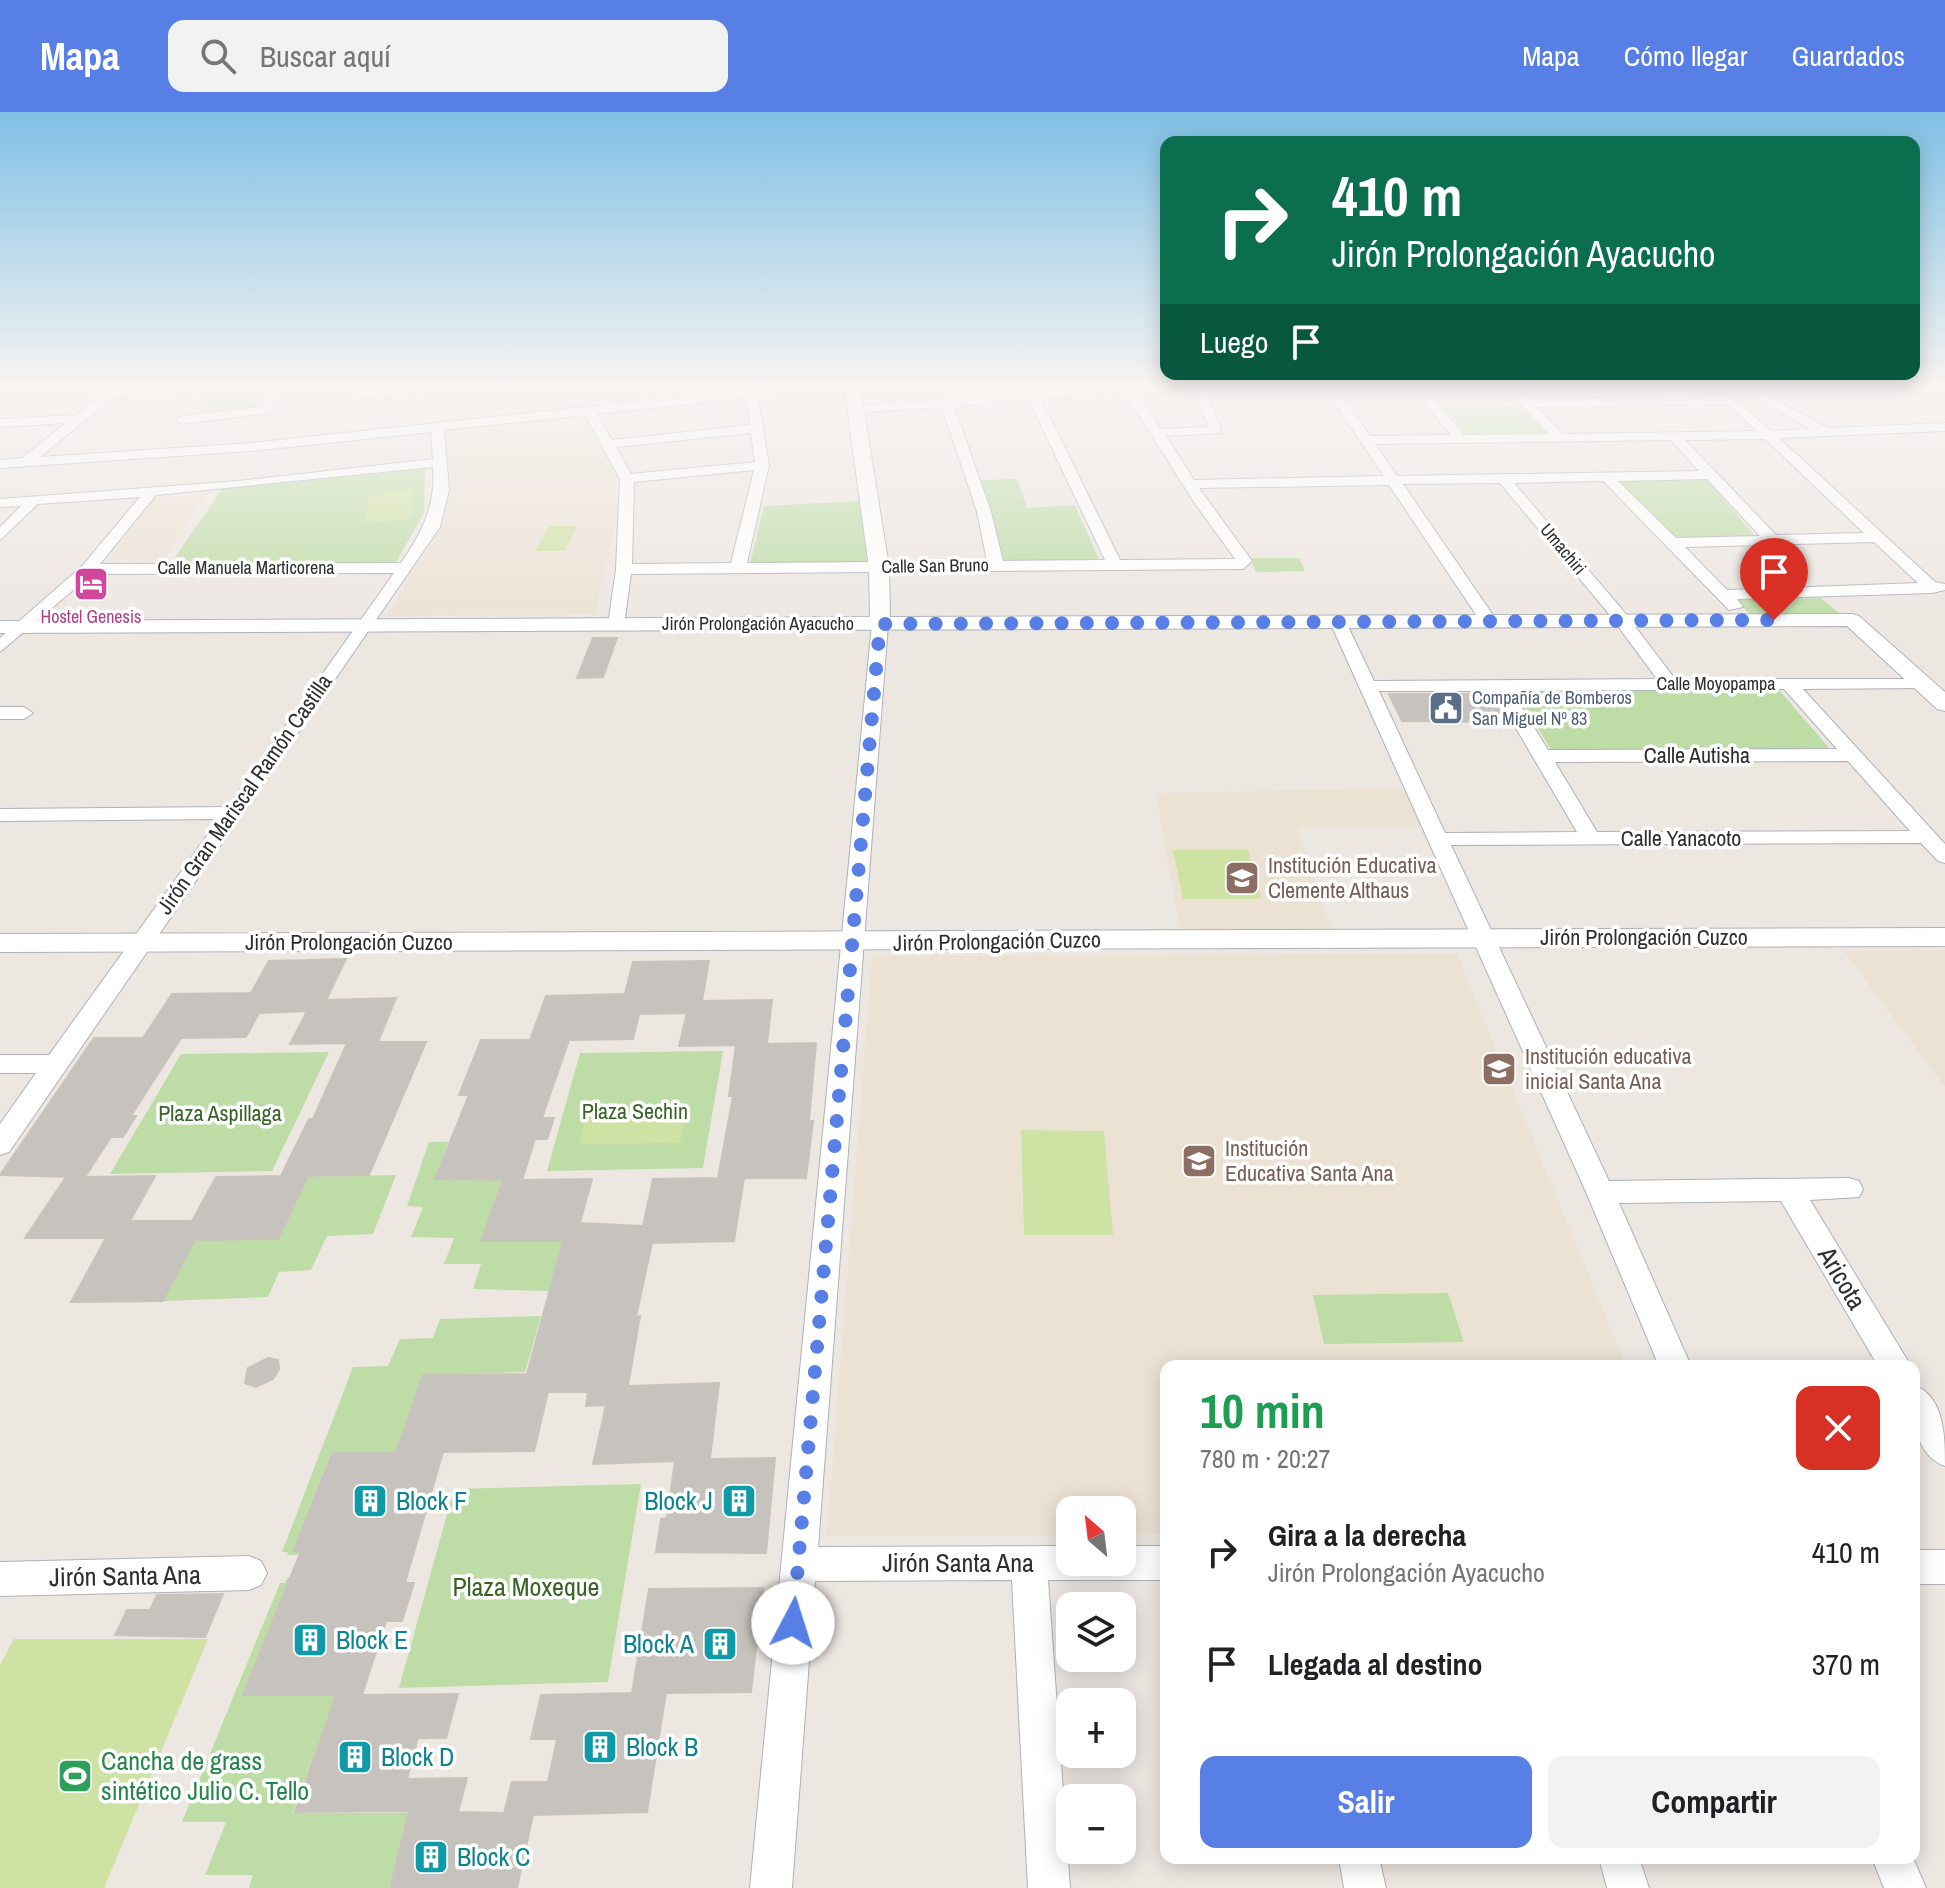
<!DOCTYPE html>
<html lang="es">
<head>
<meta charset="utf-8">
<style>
  :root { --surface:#fff; --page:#f2f2f2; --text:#202124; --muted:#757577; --accent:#577fe5 }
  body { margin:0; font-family:"Archivo Narrow",sans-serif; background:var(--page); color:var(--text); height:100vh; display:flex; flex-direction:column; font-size:30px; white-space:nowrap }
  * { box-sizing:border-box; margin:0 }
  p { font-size:26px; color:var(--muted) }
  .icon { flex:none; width:44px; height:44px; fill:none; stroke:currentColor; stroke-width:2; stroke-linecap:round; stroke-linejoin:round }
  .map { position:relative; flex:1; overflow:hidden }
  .panel { position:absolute; left:1160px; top:1248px; width:760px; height:504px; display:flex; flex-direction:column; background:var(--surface); border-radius:16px; box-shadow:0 4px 20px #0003 }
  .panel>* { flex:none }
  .hud { position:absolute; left:1160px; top:24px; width:760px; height:244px; border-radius:16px; box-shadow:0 4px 20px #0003; background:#0b6e4f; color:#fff; overflow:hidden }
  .needle { width:52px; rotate:332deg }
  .buttons { position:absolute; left:1056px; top:1384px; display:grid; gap:16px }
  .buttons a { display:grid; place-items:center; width:80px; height:80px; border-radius:16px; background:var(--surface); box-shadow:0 4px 20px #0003; font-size:40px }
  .pin { position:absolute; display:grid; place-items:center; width:68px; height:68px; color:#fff; margin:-82px -34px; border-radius:50% 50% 50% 0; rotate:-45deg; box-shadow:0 0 8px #0007 }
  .pin .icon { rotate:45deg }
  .me { position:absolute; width:88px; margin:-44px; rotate:5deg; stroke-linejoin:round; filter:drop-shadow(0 0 6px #0008) }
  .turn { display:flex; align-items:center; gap:28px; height:168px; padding:0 40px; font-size:36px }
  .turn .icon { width:104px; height:104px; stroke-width:2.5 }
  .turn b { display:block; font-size:56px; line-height:68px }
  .then { display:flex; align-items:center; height:76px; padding:0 40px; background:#0003; gap:16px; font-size:30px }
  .round { display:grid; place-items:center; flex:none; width:84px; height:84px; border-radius:16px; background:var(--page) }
  .overview { display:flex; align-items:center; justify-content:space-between; height:136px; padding:0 40px }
  h1 { font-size:48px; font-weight:800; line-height:60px; color:#1e9e55 }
  .action { display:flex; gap:16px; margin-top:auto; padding:16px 40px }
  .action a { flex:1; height:92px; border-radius:16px; background:var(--accent); color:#fff; font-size:32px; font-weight:800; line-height:92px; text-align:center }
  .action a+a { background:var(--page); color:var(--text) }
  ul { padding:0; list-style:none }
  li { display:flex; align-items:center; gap:24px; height:112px; padding:0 40px }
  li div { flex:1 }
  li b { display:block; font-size:30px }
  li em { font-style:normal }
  header { display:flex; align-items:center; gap:48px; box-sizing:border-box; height:112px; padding:0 40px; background:var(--accent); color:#fff }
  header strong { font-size:38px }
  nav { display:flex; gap:44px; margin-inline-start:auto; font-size:28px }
  .search { width:560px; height:72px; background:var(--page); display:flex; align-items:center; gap:20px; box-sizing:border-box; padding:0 28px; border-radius:16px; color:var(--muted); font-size:30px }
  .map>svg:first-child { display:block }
  .education { fill:#ece2d4 }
  .green { fill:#bedca6 }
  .pitch { fill:#cee2a3 }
  .building { fill:#c6c2bd; stroke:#c9c3bc; stroke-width:2; fill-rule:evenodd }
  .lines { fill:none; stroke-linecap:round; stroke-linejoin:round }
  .minor-casing { stroke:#afb1b8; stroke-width:2 }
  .tertiary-casing { stroke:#afb1b8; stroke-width:2 }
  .minor { fill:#fff; fill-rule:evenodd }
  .tertiary { fill:#fff; fill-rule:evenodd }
  .route { stroke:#577fe5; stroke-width:14; stroke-dasharray:0 25.2 }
  .labels { text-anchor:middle; stroke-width:7; stroke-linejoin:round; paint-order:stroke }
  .far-street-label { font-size:18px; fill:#2e2e2e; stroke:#fff }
  .far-hotel-label { font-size:18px; fill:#b23c85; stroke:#fff }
  .far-service-label { font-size:18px; fill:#4e5e75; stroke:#fff; text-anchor:start }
  .street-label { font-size:22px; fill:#2e2e2e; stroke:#fff }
  .education-label { font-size:22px; fill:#785e54; stroke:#fff; text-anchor:start }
  .park-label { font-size:22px; fill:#386425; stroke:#fff }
  .near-street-label { font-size:26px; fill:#2e2e2e; stroke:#fff }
  .near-culture-label { font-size:26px; fill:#0d838f; stroke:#fff; text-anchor:start }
  .near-park-label { font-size:26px; fill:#386425; stroke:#fff }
  .near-leisure-label { font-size:26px; fill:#27864d; stroke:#fff; text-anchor:start }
</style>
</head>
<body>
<header>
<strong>Mapa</strong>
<div class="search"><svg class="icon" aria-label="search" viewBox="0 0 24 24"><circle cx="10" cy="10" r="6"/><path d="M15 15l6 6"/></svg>Buscar aquí</div>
<nav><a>Mapa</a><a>Cómo llegar</a><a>Guardados</a></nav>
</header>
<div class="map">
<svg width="1945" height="1776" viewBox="0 0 1945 1776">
  <rect width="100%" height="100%" fill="#ede7e2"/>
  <!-- education -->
  <path class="education" d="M 1317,276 L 1321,284 L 1234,285 L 1230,277 Z
    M 584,303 L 616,365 L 618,400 L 595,502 L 386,504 L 449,403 L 441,318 Z
    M 206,383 L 164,449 L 109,448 L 153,386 Z
    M 1414,676 L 1433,715 L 1297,715 L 1331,817 L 1181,824 L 1156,681 Z
    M 1945,838 L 1945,975 L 1844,839 Z
    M 1457,842 L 1626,1254 L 1166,1254 L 1166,1422 L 1122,1423 L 1122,1398 L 1070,1398 L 1070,1423 L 827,1424 L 872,844 Z"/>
  <!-- green -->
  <path class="green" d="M 220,274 L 269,274 L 253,298 L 199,301 Z
    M 1520,294 L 1547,322 L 1466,323 L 1443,295 Z
    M 425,356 L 424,401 L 395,452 L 171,451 L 223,376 Z
    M 1017,367 L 1027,396 L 1075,393 L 1099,447 L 1004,449 L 979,368 Z
    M 1699,367 L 1707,368 L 1755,424 L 1679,427 L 1672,425 L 1617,368 Z
    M 861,389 L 867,451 L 750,452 L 764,394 Z
    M 1250,446 L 1299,446 L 1305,459 L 1256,460 Z
    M 1821,486 L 1840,502 L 1753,505 L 1736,488 Z
    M 1779,578 L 1830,637 L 1551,638 L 1516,580 Z
    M 723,939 L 703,1056 L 547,1059 L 580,941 Z
    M 329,940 L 272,1059 L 110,1062 L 181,942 Z
    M 429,1030 L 448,1030 L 435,1068 L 502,1068 L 481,1129 L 562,1129 L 550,1179 L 473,1177 L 481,1152 L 444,1152 L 454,1126 L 411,1125 L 423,1095 L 407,1094 Z
    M 396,1063 L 373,1122 L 327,1124 L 311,1158 L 279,1160 L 268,1185 L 164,1189 L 196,1128 L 278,1127 L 308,1065 Z
    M 1448,1181 L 1464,1230 L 1324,1232 L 1313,1183 Z
    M 541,1204 L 525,1260 L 423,1263 L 396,1340 L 331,1340 L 292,1439 L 324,1439 L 324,1442 L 287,1443 L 288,1440 L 282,1440 L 353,1255 L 388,1254 L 400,1227 L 433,1226 L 440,1207 Z
    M 641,1372 L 608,1570 L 399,1576 L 454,1377 Z
    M 288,1465 L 302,1466 L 288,1471 L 243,1583 L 335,1584 L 293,1701 L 408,1701 L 389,1776 L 249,1776 L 253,1763 L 205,1763 L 226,1710 L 182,1710 L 280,1471 L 285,1471 Z"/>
  <!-- pitch -->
  <path class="pitch" d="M 414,378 L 411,407 L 365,411 L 369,382 Z
    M 549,414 L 577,414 L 565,439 L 535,439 Z
    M 1173,738 L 1248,738 L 1261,787 L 1183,787 Z
    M 687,996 L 680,1031 L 579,1032 L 588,997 Z
    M 1021,1018 L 1104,1019 L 1113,1123 L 1024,1123 Z
    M 14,1527 L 208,1527 L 104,1776 L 0,1776 L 0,1553 Z"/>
  <!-- building -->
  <path class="building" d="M 593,526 L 617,526 L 603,565 L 577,566 Z
    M 1389,582 L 1489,582 L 1507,610 L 1402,609 Z
    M 346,847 L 326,888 L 396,886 L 378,930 L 426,930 L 369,1063 L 308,1064 L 278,1127 L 195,1128 L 163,1189 L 71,1190 L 106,1126 L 25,1126 L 66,1065 L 70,1065 L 0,1063 L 94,926 L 143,926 L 172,882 L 251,881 L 269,849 ZM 307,899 L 290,932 L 347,931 L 313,1007 L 309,1007 L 281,1064 L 216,1065 L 192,1109 L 130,1109 L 155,1064 L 85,1065 L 111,1025 L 123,1025 L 136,1004 L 131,1004 L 181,926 L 246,925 L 259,901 Z
    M 709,849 L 702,889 L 772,888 L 767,932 L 816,931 L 809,1009 L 813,1009 L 806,1066 L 744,1066 L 734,1129 L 652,1131 L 636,1205 L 640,1204 L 628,1274 L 719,1271 L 710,1347 L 775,1346 L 766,1441 L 656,1440 L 661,1407 L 667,1406 L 675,1349 L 593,1352 L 606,1293 L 586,1294 L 588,1280 L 548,1280 L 534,1339 L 443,1340 L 405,1471 L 414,1471 L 402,1509 L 386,1509 L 362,1583 L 458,1582 L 446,1626 L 418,1626 L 407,1667 L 467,1666 L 458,1700 L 504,1701 L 512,1670 L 548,1670 L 557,1627 L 531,1627 L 541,1583 L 632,1581 L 649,1477 L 763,1476 L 751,1580 L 666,1581 L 647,1700 L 533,1703 L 517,1776 L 390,1776 L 409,1699 L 295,1700 L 336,1583 L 243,1583 L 301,1439 L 293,1439 L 332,1341 L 396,1341 L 423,1263 L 527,1262 L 563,1129 L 481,1129 L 503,1068 L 435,1067 L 469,983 L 459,983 L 481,928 L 530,928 L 546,884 L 625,882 L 633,850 ZM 687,901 L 679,934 L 736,933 L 729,984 L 733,984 L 718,1066 L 653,1067 L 643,1114 L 580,1111 L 592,1067 L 522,1068 L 535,1027 L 547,1027 L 554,1006 L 542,1006 L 569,928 L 633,927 L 639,902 Z
    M 268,1246 L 278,1248 L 279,1257 L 273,1267 L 256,1275 L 245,1271 L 248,1256 Z
    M 223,1482 L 205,1525 L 115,1523 L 127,1498 L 150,1498 L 157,1483 Z"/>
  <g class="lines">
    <!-- minor casing -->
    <g class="minor-casing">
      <path id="minor" d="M 113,274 L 126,274 L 124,277 L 205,274 L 211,278 L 205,282 L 114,285 L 40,345 L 251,331 L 751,277 L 828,274 L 822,278 L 758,285 L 769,353 L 747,451 L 987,449 L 977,400 L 942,295 L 851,301 L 849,298 L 855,294 L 1133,274 L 1161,317 L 1209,315 L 1192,274 L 1204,274 L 1222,321 L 1166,324 L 1194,368 L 1384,364 L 1323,274 L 1335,274 L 1370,324 L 1451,323 L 1410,274 L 1422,274 L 1464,323 L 1549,322 L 1503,274 L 1515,274 L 1529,287 L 1731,284 L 1771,319 L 1810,317 L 1737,274 L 1751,274 L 1828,316 L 1945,311 L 1945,319 L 1779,326 L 1935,470 L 1945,472 L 1945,478 L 1932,481 L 1737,487 L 1743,495 L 1729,498 L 1603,369 L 1514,371 L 1621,496 L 1675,567 L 1928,567 L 1931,571 L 1922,576 L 1803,577 L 1945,732 L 1945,751 L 1938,749 L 1921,731 L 1451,733 L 1609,1069 L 1849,1066 L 1859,1069 L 1863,1077 L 1859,1085 L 1810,1088 L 1911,1254 L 1878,1254 L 1781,1089 L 1619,1091 L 1691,1254 L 1659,1254 L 1586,1080 L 1330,510 L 1332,506 L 1344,506 L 1374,569 L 1657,567 L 1609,502 L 1500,371 L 1403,372 L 1497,509 L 1489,514 L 1483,513 L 1389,373 L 1199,376 L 1252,449 L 1243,457 L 631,462 L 624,513 L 616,518 L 608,513 L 616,457 L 620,367 L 585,303 L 444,318 L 449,378 L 440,415 L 9,1040 L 0,1043 L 0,1012 L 36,961 L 0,961 L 0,943 L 49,943 L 219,707 L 0,709 L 0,697 L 228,695 L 394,461 L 92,462 L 0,540 L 0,526 L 82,454 L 140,385 L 38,392 L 0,428 L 0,415 L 21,394 L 0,395 L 0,387 L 238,369 L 433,347 L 431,320 L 251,339 L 0,356 L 0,348 L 22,346 L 66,311 L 0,315 L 0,307 L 76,303 ZM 1125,281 L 1194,390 L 1235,447 L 1120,448 L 1041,287 ZM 746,286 L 750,313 L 612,328 L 597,302 ZM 1029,288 L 1105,448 L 1003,449 L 991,400 L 954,294 ZM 1728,292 L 1757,319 L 1563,322 L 1536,295 ZM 751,321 L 755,350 L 631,362 L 616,335 ZM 1765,327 L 1864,421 L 1776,423 L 1685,328 ZM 1671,328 L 1699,359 L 1397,364 L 1375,332 ZM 433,355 C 436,394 422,420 401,451 L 100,452 L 156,383 ZM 754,358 L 731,451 L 632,452 L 634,370 ZM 1707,367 L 1760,424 L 1676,426 L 1618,369 ZM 1874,430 L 1918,471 L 1727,478 L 1685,435 ZM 1784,577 L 1837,637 L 1548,638 L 1512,579 ZM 1379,579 L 1494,579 L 1577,720 L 1445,721 ZM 1848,649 L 1910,719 L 1597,720 L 1555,650 Z
        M 274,274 L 286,274 L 269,301 L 182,312 L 176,308 L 182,304 L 260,295 Z
        M 434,274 L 479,274 L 473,278 L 361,287 L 355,283 L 361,279 Z
        M 880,507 L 888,512 L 818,1435 L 1070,1434 L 1070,1450 L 1122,1450 L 1122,1434 L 1166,1434 L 1166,1468 L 1048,1468 L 1070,1776 L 1028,1776 L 1012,1468 L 815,1469 L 792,1776 L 750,1776 L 872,512 Z
        M 0,595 L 24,595 L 33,601 L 24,607 L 0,607 Z
        M 1914,1273 C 1945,1285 1945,1325 1945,1354 C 1912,1342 1914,1302 1914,1273 Z
        M 1914,1438 L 1945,1438 L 1945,1472 L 1914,1472 Z
        M 249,1444 L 261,1449 L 267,1461 L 261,1473 L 249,1478 L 0,1484 L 0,1450 Z
        M 1339,1746 L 1379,1746 L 1386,1776 L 1344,1776 Z
        M 1599,1746 L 1639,1746 L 1649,1776 L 1607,1776 Z
        M 1872,1746 L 1913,1746 L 1926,1776 L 1884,1776 Z"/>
    </g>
    <!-- tertiary casing -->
    <g class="tertiary-casing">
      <path id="tertiary" d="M 844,274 L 860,274 L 889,455 L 890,505 L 1852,502 L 1859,504 L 1945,580 L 1945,599 L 1937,597 L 1847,514 L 0,521 L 0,509 L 870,505 L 869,455 Z
        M 1945,816 L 1945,834 L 0,840 L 0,822 Z"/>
    </g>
    <!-- minor -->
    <use href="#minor" class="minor"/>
    <!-- tertiary -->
    <use href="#tertiary" class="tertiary"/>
  </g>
  <!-- sky -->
  <linearGradient id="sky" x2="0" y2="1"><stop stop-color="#7fc0e5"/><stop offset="0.52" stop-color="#f7f4f2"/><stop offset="1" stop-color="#f7f4f2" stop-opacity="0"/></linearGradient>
  <rect width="1945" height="522" fill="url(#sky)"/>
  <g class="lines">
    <!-- route -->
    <path class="route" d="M 793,1511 L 880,512 L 1774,508"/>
  </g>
  <!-- icons -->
  <defs>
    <g id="hotel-square" transform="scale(1.8)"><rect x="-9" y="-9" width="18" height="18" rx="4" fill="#d1479c" stroke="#fff"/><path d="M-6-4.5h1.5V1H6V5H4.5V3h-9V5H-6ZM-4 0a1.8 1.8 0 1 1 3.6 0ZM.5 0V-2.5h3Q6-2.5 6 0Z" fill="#fff"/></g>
    <g id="civic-square" transform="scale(1.8)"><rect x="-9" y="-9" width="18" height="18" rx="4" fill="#5c6f8a" stroke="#fff"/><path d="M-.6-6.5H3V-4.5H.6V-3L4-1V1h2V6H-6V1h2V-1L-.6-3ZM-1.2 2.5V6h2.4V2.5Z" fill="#fff"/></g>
    <g id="school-square" transform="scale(1.8)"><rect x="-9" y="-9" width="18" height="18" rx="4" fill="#8d6e63" stroke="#fff"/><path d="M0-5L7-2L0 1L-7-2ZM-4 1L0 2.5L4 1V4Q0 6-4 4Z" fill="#fff"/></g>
    <g id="building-square" transform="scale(1.8)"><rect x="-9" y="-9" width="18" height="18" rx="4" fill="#0f9aa8" stroke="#fff"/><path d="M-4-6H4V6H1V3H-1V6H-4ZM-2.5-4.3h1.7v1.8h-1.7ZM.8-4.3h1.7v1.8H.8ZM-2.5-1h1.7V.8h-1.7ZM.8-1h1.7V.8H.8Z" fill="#fff"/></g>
    <g id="stadium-square" transform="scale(1.8)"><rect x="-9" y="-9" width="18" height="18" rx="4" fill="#2e9e5b" stroke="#fff"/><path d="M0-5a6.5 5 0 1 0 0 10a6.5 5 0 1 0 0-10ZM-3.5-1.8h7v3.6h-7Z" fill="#fff"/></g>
  </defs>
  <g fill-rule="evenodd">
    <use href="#hotel-square" x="91" y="472"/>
    <use href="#civic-square" x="1446" y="596"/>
    <use href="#school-square" x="1242" y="766"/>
    <use href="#school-square" x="1499" y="957"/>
    <use href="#school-square" x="1199" y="1049"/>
    <use href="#building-square" x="370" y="1389"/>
    <use href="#building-square" x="739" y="1389"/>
    <use href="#building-square" x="310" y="1528"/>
    <use href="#building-square" x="720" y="1532"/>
    <use href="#building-square" x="600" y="1635"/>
    <use href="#building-square" x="355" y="1645"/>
    <use href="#stadium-square" x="75" y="1664"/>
    <use href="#building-square" x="431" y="1745"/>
  </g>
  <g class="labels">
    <!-- far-street labels -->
    <g class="far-street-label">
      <text transform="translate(1563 437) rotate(50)" y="6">Umachiri</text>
      <text transform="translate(935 454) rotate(-1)" y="6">Calle San Bruno</text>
      <text x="246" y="462">Calle Manuela Marticorena</text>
      <text x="758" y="518">Jirón Prolongación Ayacucho</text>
      <text x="1716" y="578">Calle Moyopampa</text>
    </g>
    <!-- far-hotel labels -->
    <g class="far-hotel-label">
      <text x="91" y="511">Hostel Genesis</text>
    </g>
    <!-- far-service labels -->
    <g class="far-service-label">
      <text x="1472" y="592">Compañía de Bomberos<tspan x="1472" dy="21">San Miguel Nº 83</tspan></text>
    </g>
    <!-- street labels -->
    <g class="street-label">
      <text x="1697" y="651">Calle Autisha</text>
      <text transform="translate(244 682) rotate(-55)" y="8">Jirón Gran Mariscal Ramón Castilla</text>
      <text x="1681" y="734">Calle Yanacoto</text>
      <text x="1644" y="833">Jirón Prolongación Cuzco</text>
      <text transform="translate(997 829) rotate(-1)" y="8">Jirón Prolongación Cuzco</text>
      <text x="349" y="838">Jirón Prolongación Cuzco</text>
    </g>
    <!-- education labels -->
    <g class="education-label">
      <text x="1268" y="761">Institución Educativa<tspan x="1268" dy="25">Clemente Althaus</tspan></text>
      <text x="1525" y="952">Institución educativa<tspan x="1525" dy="25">inicial Santa Ana</tspan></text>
      <text x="1225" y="1044">Institución<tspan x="1225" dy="25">Educativa Santa Ana</tspan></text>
    </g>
    <!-- park labels -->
    <g class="park-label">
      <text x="635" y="1007">Plaza Sechin</text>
      <text x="220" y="1009">Plaza Aspillaga</text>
    </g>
    <!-- near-street labels -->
    <g class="near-street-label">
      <text transform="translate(1842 1166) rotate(59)" y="9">Aricota</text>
      <text x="958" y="1460">Jirón Santa Ana</text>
      <text transform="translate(125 1464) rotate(-1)" y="9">Jirón Santa Ana</text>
    </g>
    <!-- near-culture labels -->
    <g class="near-culture-label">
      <text x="396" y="1398">Block F</text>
      <text x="713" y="1398" text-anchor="end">Block J</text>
      <text x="336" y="1537">Block E</text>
      <text x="694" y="1541" text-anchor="end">Block A</text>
      <text x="626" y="1644">Block B</text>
      <text x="381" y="1654">Block D</text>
      <text x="457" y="1754">Block C</text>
    </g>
    <!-- near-park labels -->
    <g class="near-park-label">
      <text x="526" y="1484">Plaza Moxeque</text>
    </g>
    <!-- near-leisure labels -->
    <g class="near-leisure-label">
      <text x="101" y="1658">Cancha de grass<tspan x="101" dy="30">sintético Julio C. Tello</tspan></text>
    </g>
  </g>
</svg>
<div class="buttons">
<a><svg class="needle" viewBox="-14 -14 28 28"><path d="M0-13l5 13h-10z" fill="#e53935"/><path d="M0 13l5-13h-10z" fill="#757577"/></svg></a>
<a><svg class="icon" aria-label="layers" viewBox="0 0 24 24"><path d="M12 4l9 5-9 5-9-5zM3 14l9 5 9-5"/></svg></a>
<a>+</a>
<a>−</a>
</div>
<div class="pin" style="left:1774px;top:508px;background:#d93025"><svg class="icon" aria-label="arrive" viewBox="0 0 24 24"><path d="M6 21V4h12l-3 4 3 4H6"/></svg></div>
<svg class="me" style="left:793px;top:1511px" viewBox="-20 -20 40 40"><circle r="19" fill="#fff"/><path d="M0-13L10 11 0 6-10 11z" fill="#577fe5"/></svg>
<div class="hud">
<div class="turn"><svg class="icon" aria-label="right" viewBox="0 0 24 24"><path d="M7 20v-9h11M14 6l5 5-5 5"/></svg><div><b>410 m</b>Jirón Prolongación Ayacucho</div></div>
<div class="then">Luego<svg class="icon" aria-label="arrive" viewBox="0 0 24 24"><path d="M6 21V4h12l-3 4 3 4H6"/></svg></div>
</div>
<section class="panel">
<div class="overview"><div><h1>10 min</h1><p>780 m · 20:27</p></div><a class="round" style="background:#d93025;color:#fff"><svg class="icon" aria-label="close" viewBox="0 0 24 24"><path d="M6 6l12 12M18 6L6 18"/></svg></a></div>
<ul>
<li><svg class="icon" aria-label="right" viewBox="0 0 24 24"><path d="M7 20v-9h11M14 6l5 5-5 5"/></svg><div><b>Gira a la derecha</b><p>Jirón Prolongación Ayacucho</p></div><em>410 m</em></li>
<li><svg class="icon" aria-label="arrive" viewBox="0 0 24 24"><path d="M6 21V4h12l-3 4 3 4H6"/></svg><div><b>Llegada al destino</b></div><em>370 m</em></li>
</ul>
<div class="action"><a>Salir</a><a>Compartir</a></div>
</section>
</div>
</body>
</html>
